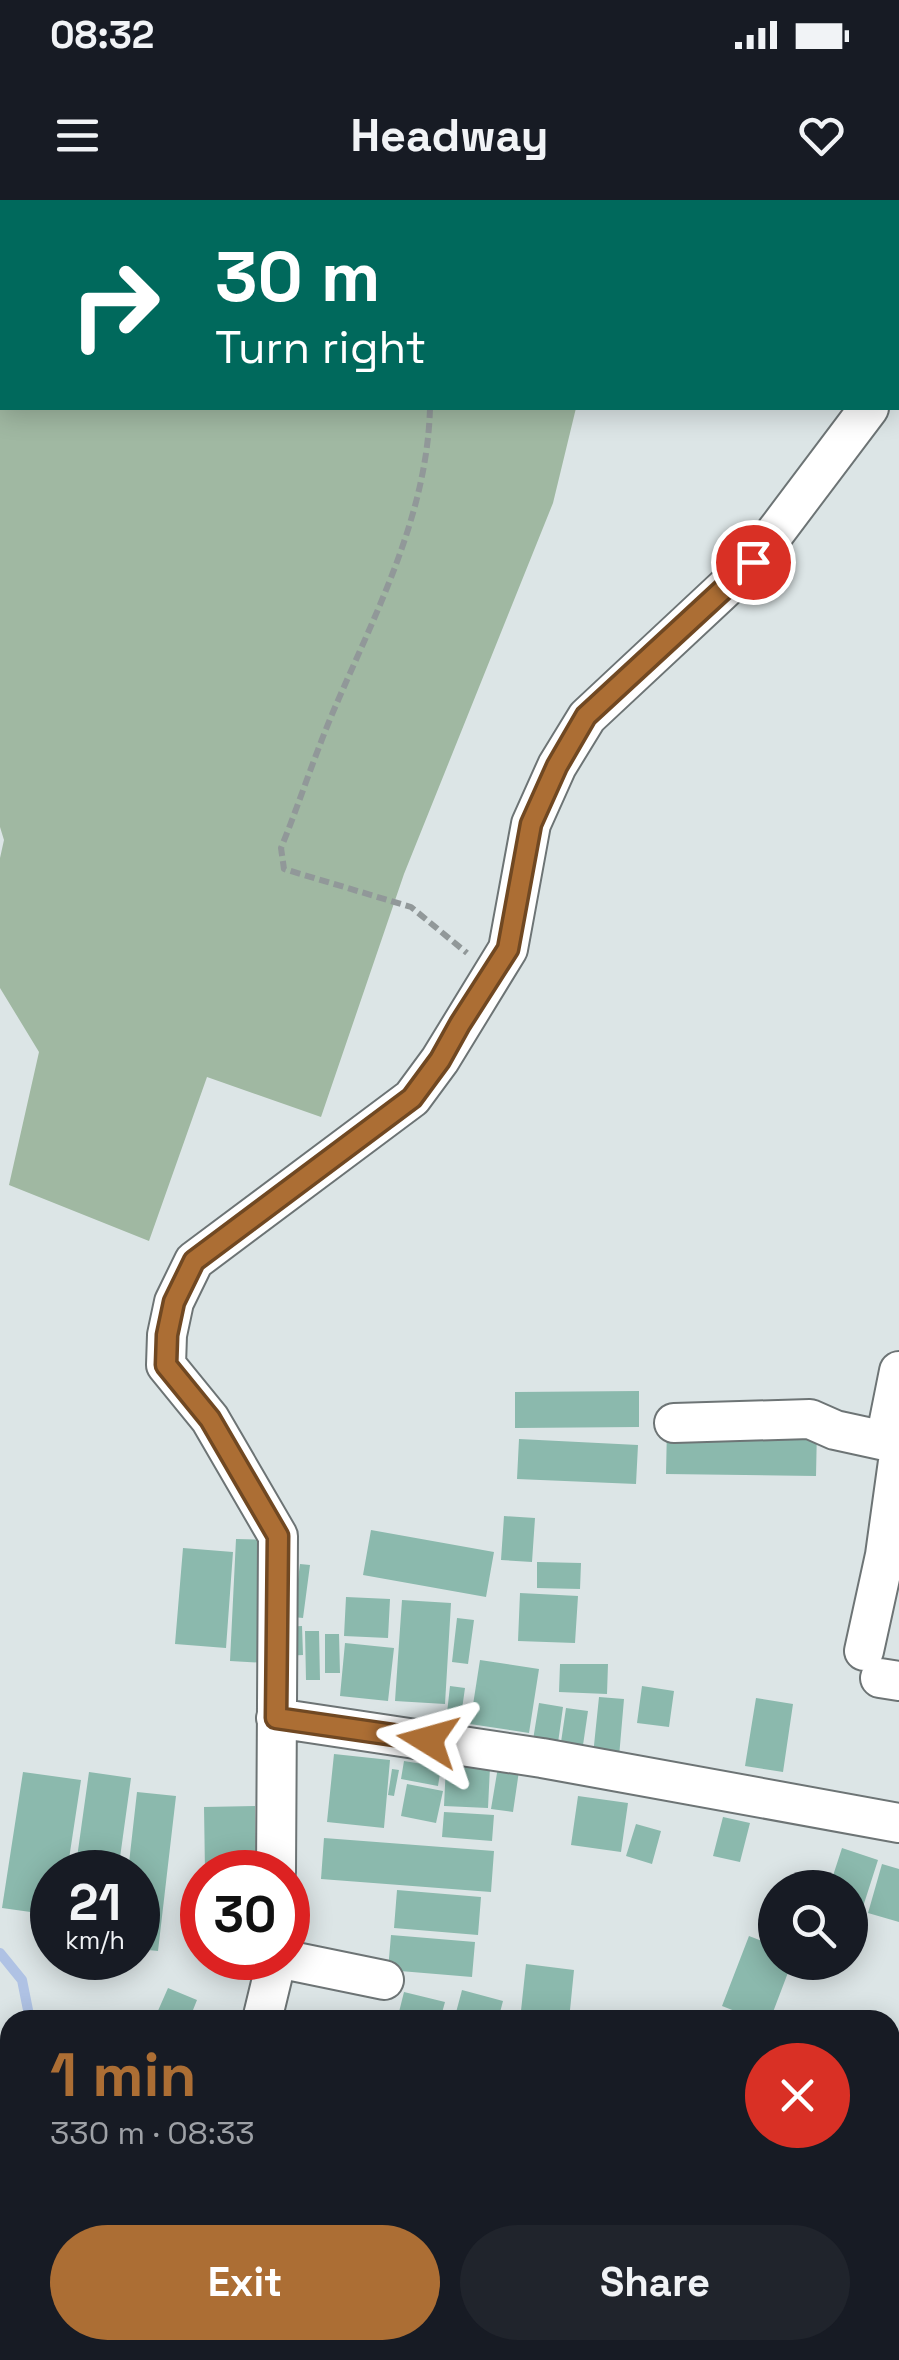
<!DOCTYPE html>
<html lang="en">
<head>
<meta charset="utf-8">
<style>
  :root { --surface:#171b24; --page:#20242c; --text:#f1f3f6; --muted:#9ea1a6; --accent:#ac6e34 }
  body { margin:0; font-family:"Space Grotesk",sans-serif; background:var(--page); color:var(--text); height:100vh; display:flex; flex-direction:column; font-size:38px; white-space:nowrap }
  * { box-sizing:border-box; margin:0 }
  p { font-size:32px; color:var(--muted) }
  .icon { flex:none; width:55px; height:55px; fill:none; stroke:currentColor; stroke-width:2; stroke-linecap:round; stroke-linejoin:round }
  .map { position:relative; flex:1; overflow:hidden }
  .side { position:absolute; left:0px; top:1810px; width:900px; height:350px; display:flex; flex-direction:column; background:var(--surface); border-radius:30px 30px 0 0; box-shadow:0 5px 25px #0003 }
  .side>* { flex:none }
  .hud { position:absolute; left:0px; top:0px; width:900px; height:210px; box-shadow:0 5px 25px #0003; background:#00695c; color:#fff; overflow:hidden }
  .controls { position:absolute; left:758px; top:1670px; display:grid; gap:20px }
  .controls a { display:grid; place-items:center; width:110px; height:110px; border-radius:50%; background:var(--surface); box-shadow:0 5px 25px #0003; font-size:50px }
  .speed { position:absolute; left:30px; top:1650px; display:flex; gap:20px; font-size:50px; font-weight:700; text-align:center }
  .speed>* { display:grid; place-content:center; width:130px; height:130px; border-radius:50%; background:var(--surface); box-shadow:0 5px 25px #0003; line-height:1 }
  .speed small { font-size:25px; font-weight:400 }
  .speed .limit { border:15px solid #d22; background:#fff; color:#111 }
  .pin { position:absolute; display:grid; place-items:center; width:85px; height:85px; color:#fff; margin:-42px; border:5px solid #fff; border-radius:50%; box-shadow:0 2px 10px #0007 }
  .me { position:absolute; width:110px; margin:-55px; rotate:278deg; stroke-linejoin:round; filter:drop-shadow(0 0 8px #0008) }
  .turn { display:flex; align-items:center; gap:35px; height:210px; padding:0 50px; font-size:45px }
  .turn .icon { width:130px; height:130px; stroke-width:2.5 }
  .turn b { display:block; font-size:70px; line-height:85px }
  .round { display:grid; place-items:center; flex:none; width:105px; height:105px; border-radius:52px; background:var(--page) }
  .overview { display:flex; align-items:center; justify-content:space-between; height:170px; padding:0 50px }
  h1 { font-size:60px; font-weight:800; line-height:75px; color:var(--accent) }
  .button { display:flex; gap:20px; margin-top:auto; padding:20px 50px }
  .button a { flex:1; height:115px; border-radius:60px; background:var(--accent); color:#fff; font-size:40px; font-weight:800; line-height:115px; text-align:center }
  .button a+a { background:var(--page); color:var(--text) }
  .status { display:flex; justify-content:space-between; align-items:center; height:70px; padding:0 50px; background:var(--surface); direction:ltr }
  .status svg { height:28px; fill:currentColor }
  header { display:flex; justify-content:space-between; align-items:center; height:130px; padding:0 50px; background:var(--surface); font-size:45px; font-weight:800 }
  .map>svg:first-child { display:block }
  .green { fill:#a0b8a2 }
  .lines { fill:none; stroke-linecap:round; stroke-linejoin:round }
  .stream { stroke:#afc2e4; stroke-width:10 }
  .building { fill:#8bb9ad }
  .minor-casing { stroke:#6d7475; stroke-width:42 }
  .path { stroke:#919899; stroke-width:6; stroke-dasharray:10 5; stroke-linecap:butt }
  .minor { stroke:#fff; stroke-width:38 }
  .route-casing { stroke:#704822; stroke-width:25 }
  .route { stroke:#ac6e34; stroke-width:18 }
</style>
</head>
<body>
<div class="status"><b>08:32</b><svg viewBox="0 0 49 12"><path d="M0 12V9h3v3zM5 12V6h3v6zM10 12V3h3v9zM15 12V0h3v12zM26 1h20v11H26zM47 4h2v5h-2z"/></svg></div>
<header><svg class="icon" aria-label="menu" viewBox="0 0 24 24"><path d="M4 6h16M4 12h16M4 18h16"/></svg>Headway<svg class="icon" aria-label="heart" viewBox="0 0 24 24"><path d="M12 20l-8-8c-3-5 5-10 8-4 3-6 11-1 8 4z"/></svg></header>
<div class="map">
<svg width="899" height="2160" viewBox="0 0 899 2160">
  <rect width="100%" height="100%" fill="#dce5e6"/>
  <!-- green -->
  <path class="green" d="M 0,0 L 582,2 L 2,2 L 2,208 L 576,208 L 553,303 L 404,674 L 321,917 L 207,877 L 149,1041 L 9,985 L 39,852 L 0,788 L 0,658 L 4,640 L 0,627 Z"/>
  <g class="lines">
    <!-- stream -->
    <path class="stream" d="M 0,1753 L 22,1780 L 30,1820
      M 16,2160 L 19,2150"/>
  </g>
  <!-- building -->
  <path class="building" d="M 639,1191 L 639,1227 L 515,1228 L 515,1192 Z
    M 667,1227 L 817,1228 L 816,1276 L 666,1274 Z
    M 519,1239 L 638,1245 L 636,1284 L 517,1279 Z
    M 504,1316 L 535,1318 L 532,1362 L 501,1360 Z
    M 371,1330 L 494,1352 L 486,1397 L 363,1375 Z
    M 236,1339 L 272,1340 L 267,1463 L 230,1461 Z
    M 183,1348 L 233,1352 L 226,1448 L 175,1444 Z
    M 537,1362 L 581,1363 L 580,1389 L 537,1388 Z
    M 300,1364 L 310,1365 L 303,1418 L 293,1417 Z
    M 520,1393 L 578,1396 L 575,1443 L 518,1441 Z
    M 346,1397 L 390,1399 L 388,1438 L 344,1436 Z
    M 402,1400 L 451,1403 L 445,1504 L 395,1501 Z
    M 457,1418 L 474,1420 L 468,1464 L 452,1462 Z
    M 302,1426 L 303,1455 L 283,1456 L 282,1427 Z
    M 305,1431 L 319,1431 L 320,1480 L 306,1480 Z
    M 325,1434 L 339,1434 L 340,1473 L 325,1473 Z
    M 345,1443 L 394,1448 L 388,1501 L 340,1496 Z
    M 480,1460 L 539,1469 L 529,1533 L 470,1524 Z
    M 560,1464 L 608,1464 L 607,1494 L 559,1492 Z
    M 450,1486 L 465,1488 L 461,1516 L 447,1513 Z
    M 642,1486 L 674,1491 L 669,1527 L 637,1523 Z
    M 599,1497 L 624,1499 L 619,1557 L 593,1555 Z
    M 756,1498 L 793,1504 L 783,1572 L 745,1566 Z
    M 539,1503 L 563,1507 L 557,1550 L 532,1546 Z
    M 566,1508 L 588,1511 L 582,1552 L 560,1549 Z
    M 334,1554 L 390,1560 L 384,1628 L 327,1622 Z
    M 404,1561 L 441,1567 L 438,1586 L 401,1579 Z
    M 446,1565 L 490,1567 L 488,1608 L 444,1606 Z
    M 498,1567 L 519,1571 L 513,1612 L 491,1609 Z
    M 392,1569 L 399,1570 L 394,1596 L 388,1595 Z
    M 23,1572 L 81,1580 L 67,1672 L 52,1672 L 52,1715 L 2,1708 Z
    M 89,1572 L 131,1578 L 118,1672 L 75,1672 Z
    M 407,1584 L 443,1591 L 436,1623 L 401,1616 Z
    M 137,1592 L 176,1596 L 158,1751 L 138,1749 L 138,1672 L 128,1672 Z
    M 578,1596 L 628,1603 L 621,1652 L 571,1645 Z
    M 255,1606 L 256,1672 L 205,1672 L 204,1607 Z
    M 444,1612 L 494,1615 L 492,1641 L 442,1637 Z
    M 723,1617 L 750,1623 L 740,1662 L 713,1656 Z
    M 636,1624 L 661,1631 L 652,1664 L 626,1656 Z
    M 324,1638 L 494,1651 L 491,1692 L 321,1679 Z
    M 842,1648 L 878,1660 L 861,1713 L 850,1710 L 850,1688 L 829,1688 Z
    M 882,1664 L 899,1669 L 899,1722 L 868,1713 Z
    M 397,1690 L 481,1697 L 478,1735 L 394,1728 Z
    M 391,1735 L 475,1742 L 472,1777 L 388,1770 Z
    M 749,1736 L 775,1746 L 775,1762 L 792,1762 L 770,1820 L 758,1820 L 722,1806 Z
    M 526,1764 L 574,1770 L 569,1820 L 520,1820 Z
    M 168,1788 L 197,1800 L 189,1820 L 174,1820 L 157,1813 Z
    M 462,1790 L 503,1801 L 498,1820 L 454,1820 Z
    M 404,1792 L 445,1802 L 440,1820 L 397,1820 Z
    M 672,1810 L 699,1819 L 699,1820 L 668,1820 Z
    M 890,1847 L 899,1851 L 899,1888 L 890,1883 Z
    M 899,1923 L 899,1951 L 890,1945 L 890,1937 Z
    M 893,1953 L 899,1958 L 899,2003 L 890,1996 L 890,1958 Z
    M 210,2150 L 226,2150 L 224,2160 L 208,2160 Z
    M 753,2150 L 790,2150 L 784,2160 L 747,2160 Z"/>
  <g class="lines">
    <!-- minor casing -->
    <g class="minor-casing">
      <path id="minor" d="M 717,2 L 718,0
        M 875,2 L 876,0
        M 898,169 L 899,167
        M 674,1223 L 810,1219 L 835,1230 L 899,1244
        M 885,1241 L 899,1171
        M 885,1355 L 899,1254
        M 864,1451 L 885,1355 L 899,1358
        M 880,1478 L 899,1481
        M 276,1518 L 542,1558 L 899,1623
        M 276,1672 L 278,1336 L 210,1219 L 166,1165 L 167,1135 L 174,1102 L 194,1061 L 412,898 L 440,860 L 508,749 L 531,624 L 557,566 L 587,517 L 753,362 L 869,208
        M 262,1820 L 277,1758 L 384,1780
        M 323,2150 L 340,2160
        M 616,2150 L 637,2160
        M 103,2160 L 108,2150
        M 859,2160 L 873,2150"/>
    </g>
    <!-- path -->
    <path class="path" d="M 405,0 L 405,2
      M 430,208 C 427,317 375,414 333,512 C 314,557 299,604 281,648 L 284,669 L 411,707 L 467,753"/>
    <!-- minor -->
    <use href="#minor" class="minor"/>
  </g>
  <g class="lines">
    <!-- route casing -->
    <g class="route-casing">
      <path id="route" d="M 428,1540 L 276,1518 L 278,1336 L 210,1219 L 166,1165 L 167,1135 L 174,1102 L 194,1061 L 412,898 L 440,860 L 460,824 L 508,749 L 531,624 L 557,566 L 586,516 L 753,362"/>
    </g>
    <!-- route -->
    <use href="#route" class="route"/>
  </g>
</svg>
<div class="controls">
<a><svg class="icon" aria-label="search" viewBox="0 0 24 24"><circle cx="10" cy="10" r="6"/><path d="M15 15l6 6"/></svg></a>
</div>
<div class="speed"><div>21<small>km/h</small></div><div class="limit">30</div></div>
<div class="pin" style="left:753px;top:362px;background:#d93025"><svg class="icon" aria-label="arrive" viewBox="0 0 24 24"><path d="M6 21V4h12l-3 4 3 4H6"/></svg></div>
<svg class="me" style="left:428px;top:1540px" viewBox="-20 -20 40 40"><path d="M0-17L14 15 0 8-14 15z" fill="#ac6e34" stroke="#fff" stroke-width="4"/></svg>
<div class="hud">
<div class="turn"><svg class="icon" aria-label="right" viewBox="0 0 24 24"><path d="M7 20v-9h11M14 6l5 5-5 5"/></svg><div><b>30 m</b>Turn right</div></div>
</div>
<section class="side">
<div class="overview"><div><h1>1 min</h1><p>330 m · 08:33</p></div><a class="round" style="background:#d93025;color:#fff"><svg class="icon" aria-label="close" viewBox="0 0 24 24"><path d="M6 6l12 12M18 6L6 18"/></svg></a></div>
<div class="button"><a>Exit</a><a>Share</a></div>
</section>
</div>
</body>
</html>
